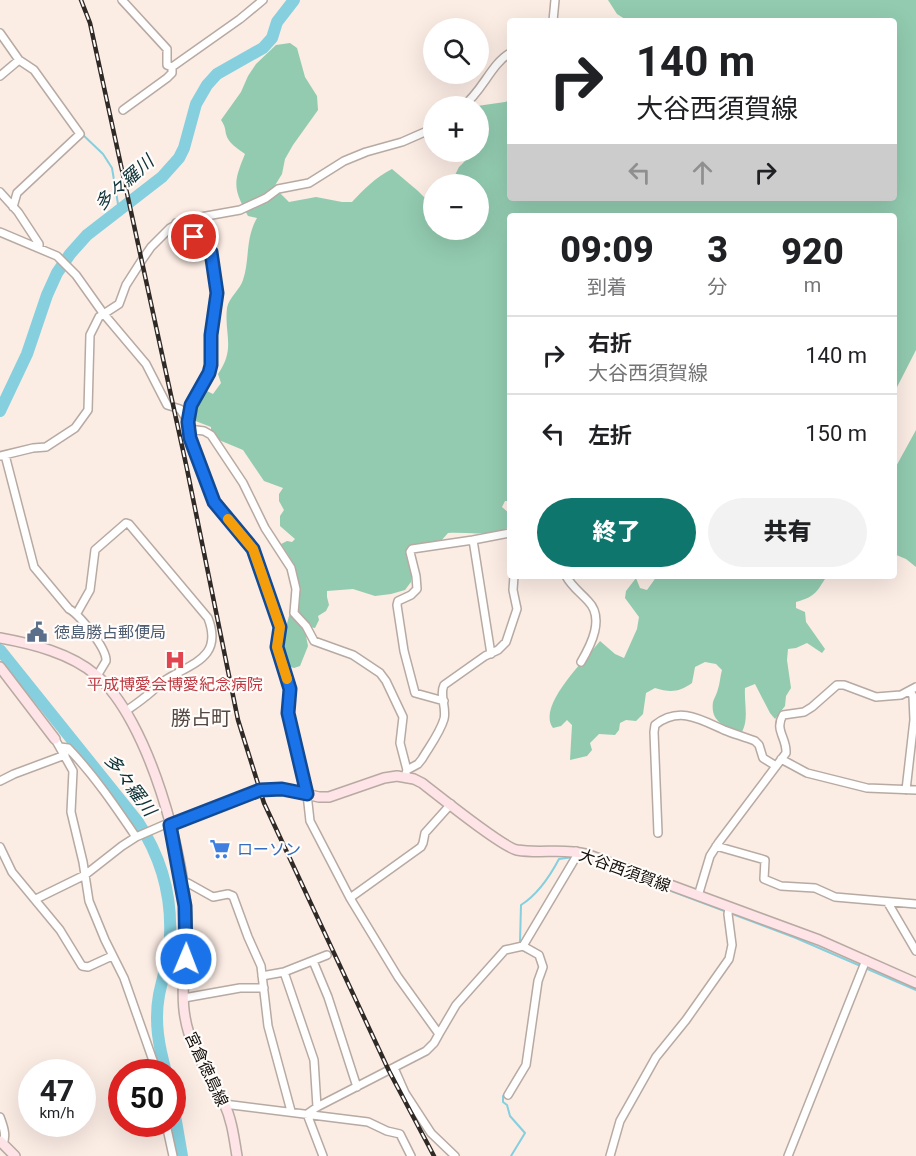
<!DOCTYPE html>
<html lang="ja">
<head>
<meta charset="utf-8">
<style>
  :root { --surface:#fff; --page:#f2f2f2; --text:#202124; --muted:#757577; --line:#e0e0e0; --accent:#0f766e }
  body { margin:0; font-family:Roboto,"Noto Sans JP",sans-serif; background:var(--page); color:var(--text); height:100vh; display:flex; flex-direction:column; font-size:22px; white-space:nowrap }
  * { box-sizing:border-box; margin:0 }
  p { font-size:20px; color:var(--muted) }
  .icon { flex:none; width:33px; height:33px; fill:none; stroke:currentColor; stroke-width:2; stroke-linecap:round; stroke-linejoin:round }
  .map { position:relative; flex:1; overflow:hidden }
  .side { position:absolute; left:507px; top:213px; width:390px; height:366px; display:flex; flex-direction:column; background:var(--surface); border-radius:6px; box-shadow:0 6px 24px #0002 }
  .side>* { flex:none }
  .top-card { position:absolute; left:507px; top:18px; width:390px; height:183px; border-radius:6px; box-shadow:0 6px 24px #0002; background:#fff; color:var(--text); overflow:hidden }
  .controls { position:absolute; left:423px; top:18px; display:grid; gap:12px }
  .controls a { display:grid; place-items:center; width:66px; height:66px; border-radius:50%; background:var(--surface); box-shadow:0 6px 24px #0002; font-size:30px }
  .speed { position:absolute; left:18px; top:1059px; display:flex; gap:12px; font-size:30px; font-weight:700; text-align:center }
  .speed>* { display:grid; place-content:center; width:78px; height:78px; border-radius:50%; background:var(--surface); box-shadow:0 6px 24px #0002; line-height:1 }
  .speed small { font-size:15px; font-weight:400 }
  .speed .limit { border:9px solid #d22; background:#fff; color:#111 }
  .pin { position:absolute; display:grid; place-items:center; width:51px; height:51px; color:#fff; margin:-26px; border:3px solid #fff; border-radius:50%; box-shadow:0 2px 6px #0007 }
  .me { position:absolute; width:66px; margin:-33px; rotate:1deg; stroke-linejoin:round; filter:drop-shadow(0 0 4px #0008) }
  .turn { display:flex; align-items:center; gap:21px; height:126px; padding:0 30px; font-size:27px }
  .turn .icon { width:78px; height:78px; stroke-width:2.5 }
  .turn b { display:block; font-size:42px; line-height:51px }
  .lanes { display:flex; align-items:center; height:57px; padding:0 30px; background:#0003; justify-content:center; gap:30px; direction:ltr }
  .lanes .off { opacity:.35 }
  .eta { display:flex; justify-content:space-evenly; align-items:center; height:102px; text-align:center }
  .eta b { font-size:36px; font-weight:800; line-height:42px }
  .primary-button { display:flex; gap:12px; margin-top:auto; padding:12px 30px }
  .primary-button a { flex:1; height:69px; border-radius:36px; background:var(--accent); color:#fff; font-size:24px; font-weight:800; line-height:69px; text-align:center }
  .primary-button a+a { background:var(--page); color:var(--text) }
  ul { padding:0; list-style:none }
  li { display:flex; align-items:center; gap:18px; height:78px; padding:0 30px; border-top:2px solid var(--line) }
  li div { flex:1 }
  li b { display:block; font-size:22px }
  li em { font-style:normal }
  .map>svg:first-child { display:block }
  .green { fill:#92cbb0 }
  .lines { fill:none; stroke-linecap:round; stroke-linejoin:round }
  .stream { stroke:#85cfde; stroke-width:2 }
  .river { stroke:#85cfde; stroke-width:12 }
  .street-casing { stroke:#b7aaa2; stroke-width:10 }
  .secondary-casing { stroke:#b7aaa2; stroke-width:12 }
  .street { stroke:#fff; stroke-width:7 }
  .secondary { stroke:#fee3e7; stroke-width:9 }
  .rail-casing { stroke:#302a27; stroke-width:4.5 }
  .rail { stroke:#fffcfa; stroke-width:2; stroke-dasharray:7; stroke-linecap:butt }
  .route-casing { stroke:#114b97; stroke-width:15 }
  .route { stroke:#1a73e8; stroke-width:10 }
  .slow { stroke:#f59e0b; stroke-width:10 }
  .labels { text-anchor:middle; stroke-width:4.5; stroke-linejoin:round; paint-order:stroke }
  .service-label { font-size:16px; fill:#4e5e75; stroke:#fffcfa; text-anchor:start }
  .health-label { font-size:16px; fill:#be3a42; stroke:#fffcfa }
  .shop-label { font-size:16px; fill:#366cbe; stroke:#fffcfa; text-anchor:start }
  .street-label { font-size:16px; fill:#130e0b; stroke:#fffcfa }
  .water-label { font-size:18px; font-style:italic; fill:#0d3238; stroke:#fffcfa }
  .quarter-label { font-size:20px; fill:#544842; stroke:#fffcfa }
</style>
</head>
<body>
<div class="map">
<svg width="916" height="1156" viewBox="0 0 916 1156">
  <rect width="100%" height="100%" fill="#fbece4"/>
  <!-- green -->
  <path class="green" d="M 608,0 L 916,0 L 916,350 L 894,393 L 894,216 L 510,216 L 510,501 L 505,501 L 502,507 L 510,514 L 510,527 C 490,537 470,532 448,533 L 440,542 L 415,546 L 408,559 L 412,575 L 411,582 L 405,590 L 391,594 L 375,596 L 353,589 L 327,591 L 327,597 L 329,605 L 326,611 L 318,616 L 319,620 L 315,628 L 309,627 L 305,631 L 308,646 L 300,666 L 294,668 L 288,666 L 282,649 L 282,636 L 285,635 C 286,629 287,622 289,616 C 295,597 304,591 292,571 L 294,564 L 281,544 L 287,541 L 292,542 L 295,539 L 280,526 L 280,516 L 284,510 L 279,501 L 279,494 L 283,488 L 264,481 L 243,450 L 219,440 L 211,432 L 211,427 L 193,420 L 205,390 L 213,394 L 221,383 L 218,374 C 236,348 224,335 227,308 C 229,297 240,290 243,280 C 250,259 245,239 257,218 L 248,216 C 233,188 233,183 245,154 C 238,149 228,143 226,134 C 225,128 225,126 221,120 L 241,92 L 248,76 L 256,64 L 276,45 L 290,43 L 297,48 L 305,77 L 317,96 L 318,110 L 293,145 L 285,159 L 282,174 L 274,187 L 289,202 L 316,197 L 342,202 L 352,202 C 364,189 376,177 392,169 L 418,191 L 426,199 L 433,200 L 434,230 L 478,230 L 478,184 L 466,184 L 452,181 L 459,167 L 474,152 L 478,152 L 478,106 L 477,106 L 505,102 L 510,100 L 510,198 L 894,198 L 894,21 L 628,21 L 617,14 Z
    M 916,430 L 916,567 L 906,559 L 894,554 L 894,470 Z
    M 657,576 L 827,576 C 816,592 817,596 796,602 L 796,608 L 805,612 L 806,622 L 825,649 L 822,653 L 807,643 L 796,648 L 788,649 L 787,660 L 791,688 L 786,696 L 785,706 L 775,719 L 770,713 L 755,684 L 745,688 C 744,703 749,719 742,732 C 726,727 710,723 713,702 C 714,698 717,694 718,689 C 720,683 720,677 722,670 L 716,664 L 705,662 L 695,667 L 692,683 C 679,692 671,693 655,688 L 646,693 L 643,714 L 636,721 L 626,720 L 620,723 L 619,730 L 615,735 L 599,734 L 590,743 L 592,750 L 587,756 L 570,760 L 572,725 L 567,720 L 561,726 L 553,728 C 536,706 587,658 600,641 L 615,654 L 624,658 L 637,629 L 639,617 L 625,598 L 626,591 L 636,578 L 640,588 L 647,590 Z"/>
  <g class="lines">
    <!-- stream -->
    <path class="stream" d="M 81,133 L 103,154 L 112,168 L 119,210
      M 581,857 L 796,938 L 916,990
      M 528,953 L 522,950 L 520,942 L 521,905 C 537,895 550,876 559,859 L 573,857
      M 509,1087 L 503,1096 L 503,1102 L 507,1105 L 510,1116 L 525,1133 L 511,1156"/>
    <!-- river -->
    <path class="river" d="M 0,411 L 27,354 L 47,295 L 57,273 L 70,254 L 87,235 L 162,177 L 179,158 L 184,148 L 196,104 L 207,85 L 217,74 L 263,48 L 272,38 L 277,22 L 294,0
      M 0,650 L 138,822 C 163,860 174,904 169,950 C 167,965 162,980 159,995 C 154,1022 159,1047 166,1072
      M 172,1098 L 182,1156"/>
    <!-- street casing -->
    <g class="street-casing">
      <path id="street" d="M 122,0 L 167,49 L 167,65 L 172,67
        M 553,21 L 555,0
        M 0,33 L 19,60 L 34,70 L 80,134 L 17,193 L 13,207
        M 0,76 L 19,60
        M 463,106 C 482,92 491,64 510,53
        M 123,110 L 167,78 L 172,73 L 172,67 L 240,19 L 263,0
        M 0,192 L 18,212 L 39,244 L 39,248
        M 176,223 L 211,252 L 217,293 L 211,335 L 211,365 L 209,373 L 191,405 L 188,422
        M 0,232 L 57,256 L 76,275 L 103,313 L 146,364 L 167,405 L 180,409 L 188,422 L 190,438 L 215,502 L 253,549 L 280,627 L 277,647 L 290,689 L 289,713 L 307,794 L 310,821 L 350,898 L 398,977 L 439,1034 L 434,1043 L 426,1051 L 317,1107 L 307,1114 L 323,1156
        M 189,429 L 204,431 L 211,435 L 243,483 L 265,528 L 291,568 L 296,589 L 294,613 L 306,626 L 314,641 L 353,655 L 380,673 L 386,681 L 403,717 L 400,743 L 407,770 L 405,777
        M 5,455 L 34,567 L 69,609 C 80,615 107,649 106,661 L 97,676
        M 0,456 L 33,448 L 46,447 L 75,428 L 88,410 L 90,335 L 99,317 L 119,304 L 126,285 L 142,260 L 151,247 L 170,228 L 184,220 L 240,210 L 266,198 L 278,189 L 309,183 L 344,161 L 366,152 L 402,142 L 434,128
        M 473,540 L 510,533
        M 566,576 C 572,587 580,592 588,601 C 605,618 591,645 581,662
        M 77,613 L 90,590 L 95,550 L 126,523 L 129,524 L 208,618 C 223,657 193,663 167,679 C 159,684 153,691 145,697 C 139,702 133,706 126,711
        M 910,691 L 913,696 L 914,720
        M 444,701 L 415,693 L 404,651 L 397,605 L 398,601 L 411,595 L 417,589 L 416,576 L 410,552 L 412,549 L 473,540 L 491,654
        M 55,739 L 73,771 L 71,812 L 83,862 L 89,901 L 105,940 L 124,978 L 157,1072
        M 60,747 L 68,748 C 94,775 115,806 136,837
        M 781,759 L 807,773 L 867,788 L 916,790
        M 407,770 L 418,764 L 422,759 C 429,747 440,733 444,719 C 447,707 439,696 444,685 L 485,656 L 498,650 L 506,642 L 517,609 L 513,590 L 514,576
        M 0,781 L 14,774 L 65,755
        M 906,790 L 914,720 L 916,719
        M 658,833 L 654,732 L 655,725 C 679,706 700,719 724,730 C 734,734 745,737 755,741 L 759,745 L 763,758 L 776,766
        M 716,846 L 765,860 L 764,879 L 781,886 L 815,888 L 835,897 L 916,904
        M 0,847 L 12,872 L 60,930 L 82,966 L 88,967 L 112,956
        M 182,883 L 188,883 L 213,897 L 228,894 L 233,896 L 248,937 L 261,966 L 268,1026 L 291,1111
        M 698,896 L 710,856 L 719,842 L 786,753 C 787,738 774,730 783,715 L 804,712 L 812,707 L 837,685 L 844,685 L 876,697 L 901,695 L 916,687
        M 350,898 L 421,847 L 423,843 L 425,833 L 451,804
        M 36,899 L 85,875 L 122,846 L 136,837 L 166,824 L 170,825
        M 888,903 L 916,951
        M 523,946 L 576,857 L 576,851
        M 313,961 L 328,997 L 357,1087
        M 284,972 L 314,1060 L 317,1107
        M 262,976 L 284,972 L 327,955
        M 184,998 L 240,988 L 264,988
        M 439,1034 L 456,1005 L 505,950 L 523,946 L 539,955 L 543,967 L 538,981 L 526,1065 L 508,1095
        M 394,1068 L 405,1093 L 431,1133 L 455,1156
        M 224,1104 L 368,1122 L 387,1131 L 400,1134 L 411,1156
        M 0,1117 C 3,1125 7,1136 3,1143
        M 166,1124 L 173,1156
        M 610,1156 L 620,1121 L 656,1057 L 686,1020 L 729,959 L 732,945 L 728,914 L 729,908
        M 788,1156 L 866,960"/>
    </g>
    <!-- secondary casing -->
    <g class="secondary-casing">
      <path id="secondary" d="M 0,638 C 33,644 70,653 96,675 C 149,719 186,859 187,926 C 187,955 180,989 185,1017 C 190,1049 210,1075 224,1103 C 232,1120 234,1138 237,1156
        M 0,667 L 55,739
        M 170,825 L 260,790 L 282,789 L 319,797 L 329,797 L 384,778 L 397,776 L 414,779 L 422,783 C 439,796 502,847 517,850 C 540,854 563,848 586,854 L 819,940 L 916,983
        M 0,1141 L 15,1156"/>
    </g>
    <!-- street -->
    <use href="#street" class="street"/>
    <!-- secondary -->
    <use href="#secondary" class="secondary"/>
    <!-- rail casing -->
    <g class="rail-casing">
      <path id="rail" d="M 81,0 L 90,23 L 187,469 L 238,720 L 264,803 L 389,1071 L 434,1156"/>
    </g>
    <!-- rail -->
    <use href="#rail" class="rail"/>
  </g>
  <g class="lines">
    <!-- route casing -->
    <g class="route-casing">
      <path id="route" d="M 186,959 L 185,906 L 170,825 L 260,790 L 282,789 L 307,794 L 288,713 L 290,689 L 277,647 L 280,627 L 253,549 L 214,502 L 190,438 L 188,422 L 191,405 L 209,373 L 211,365 L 211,335 L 217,293 L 211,252 L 194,237"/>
    </g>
    <!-- route -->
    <use href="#route" class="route"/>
    <!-- slow -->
    <path class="slow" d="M 228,519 L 253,549 L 260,569 L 280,627 L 277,647 L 287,679"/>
  </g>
  <!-- icons -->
  <defs>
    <g id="civic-bare" transform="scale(1.62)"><path d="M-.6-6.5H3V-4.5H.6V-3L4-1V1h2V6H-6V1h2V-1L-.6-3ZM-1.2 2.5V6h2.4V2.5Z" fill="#5c6f8a" stroke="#fffcfa" stroke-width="2.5" paint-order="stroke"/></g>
    <g id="hospital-bare" transform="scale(1.62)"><path d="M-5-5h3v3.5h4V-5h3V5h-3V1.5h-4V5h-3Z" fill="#e0444e" stroke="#fffcfa" stroke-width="2.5" paint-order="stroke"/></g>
    <g id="supermarket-bare" transform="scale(1.62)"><path d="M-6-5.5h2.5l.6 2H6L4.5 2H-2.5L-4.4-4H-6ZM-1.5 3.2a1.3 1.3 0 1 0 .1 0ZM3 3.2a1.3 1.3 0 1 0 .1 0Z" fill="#3f7fe0" stroke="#fffcfa" stroke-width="2.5" paint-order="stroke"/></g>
  </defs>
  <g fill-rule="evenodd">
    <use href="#civic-bare" x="37" y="632"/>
    <use href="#hospital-bare" x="175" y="660"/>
    <use href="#supermarket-bare" x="220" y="849"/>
  </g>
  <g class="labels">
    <!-- service labels -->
    <g class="service-label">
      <text x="54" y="638">徳島勝占郵便局</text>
    </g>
    <!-- health labels -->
    <g class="health-label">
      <text x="175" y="690">平成博愛会博愛紀念病院</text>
    </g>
    <!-- shop labels -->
    <g class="shop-label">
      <text x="237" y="855">ローソン</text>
    </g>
    <!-- street labels -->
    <g class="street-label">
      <text transform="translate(625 870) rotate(20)" y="6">大谷西須賀線</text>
      <text transform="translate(207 1069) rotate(65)" y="6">宮倉徳島線</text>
    </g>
    <!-- water labels -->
    <g class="water-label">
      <text transform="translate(124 183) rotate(-42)" y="6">多々羅川</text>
      <text transform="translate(130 785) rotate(53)" y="6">多々羅川</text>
    </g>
    <!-- quarter labels -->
    <g class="quarter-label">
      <text x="201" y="725">勝占町</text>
    </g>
  </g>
</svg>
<div class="controls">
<a><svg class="icon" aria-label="search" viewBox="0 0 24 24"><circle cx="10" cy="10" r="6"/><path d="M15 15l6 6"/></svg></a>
<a>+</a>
<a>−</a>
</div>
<div class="speed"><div>47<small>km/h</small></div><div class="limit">50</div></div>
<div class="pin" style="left:194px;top:237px;background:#d93025"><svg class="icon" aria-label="arrive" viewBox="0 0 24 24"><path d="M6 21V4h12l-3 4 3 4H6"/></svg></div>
<svg class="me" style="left:186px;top:959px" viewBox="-20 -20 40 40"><circle r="17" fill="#1a73e8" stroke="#fff" stroke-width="3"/><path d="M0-11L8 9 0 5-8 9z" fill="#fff"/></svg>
<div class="top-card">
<div class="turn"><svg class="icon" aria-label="right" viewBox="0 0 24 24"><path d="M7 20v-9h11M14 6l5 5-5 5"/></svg><div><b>140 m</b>大谷西須賀線</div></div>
<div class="lanes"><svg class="icon off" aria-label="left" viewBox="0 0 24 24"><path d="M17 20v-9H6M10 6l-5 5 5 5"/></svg><svg class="icon off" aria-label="ahead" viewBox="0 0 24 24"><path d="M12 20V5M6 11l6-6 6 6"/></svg><svg class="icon" aria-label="right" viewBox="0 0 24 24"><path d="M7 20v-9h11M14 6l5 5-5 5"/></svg></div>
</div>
<section class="side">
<div class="eta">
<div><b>09:09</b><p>到着</p></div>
<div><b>3</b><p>分</p></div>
<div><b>920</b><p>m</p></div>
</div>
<ul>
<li><svg class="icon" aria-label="right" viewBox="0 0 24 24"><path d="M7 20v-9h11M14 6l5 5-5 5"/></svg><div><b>右折</b><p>大谷西須賀線</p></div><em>140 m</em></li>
<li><svg class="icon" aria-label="left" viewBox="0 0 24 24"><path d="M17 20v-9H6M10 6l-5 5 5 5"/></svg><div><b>左折</b></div><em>150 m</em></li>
</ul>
<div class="primary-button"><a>終了</a><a>共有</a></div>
</section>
</div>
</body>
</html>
